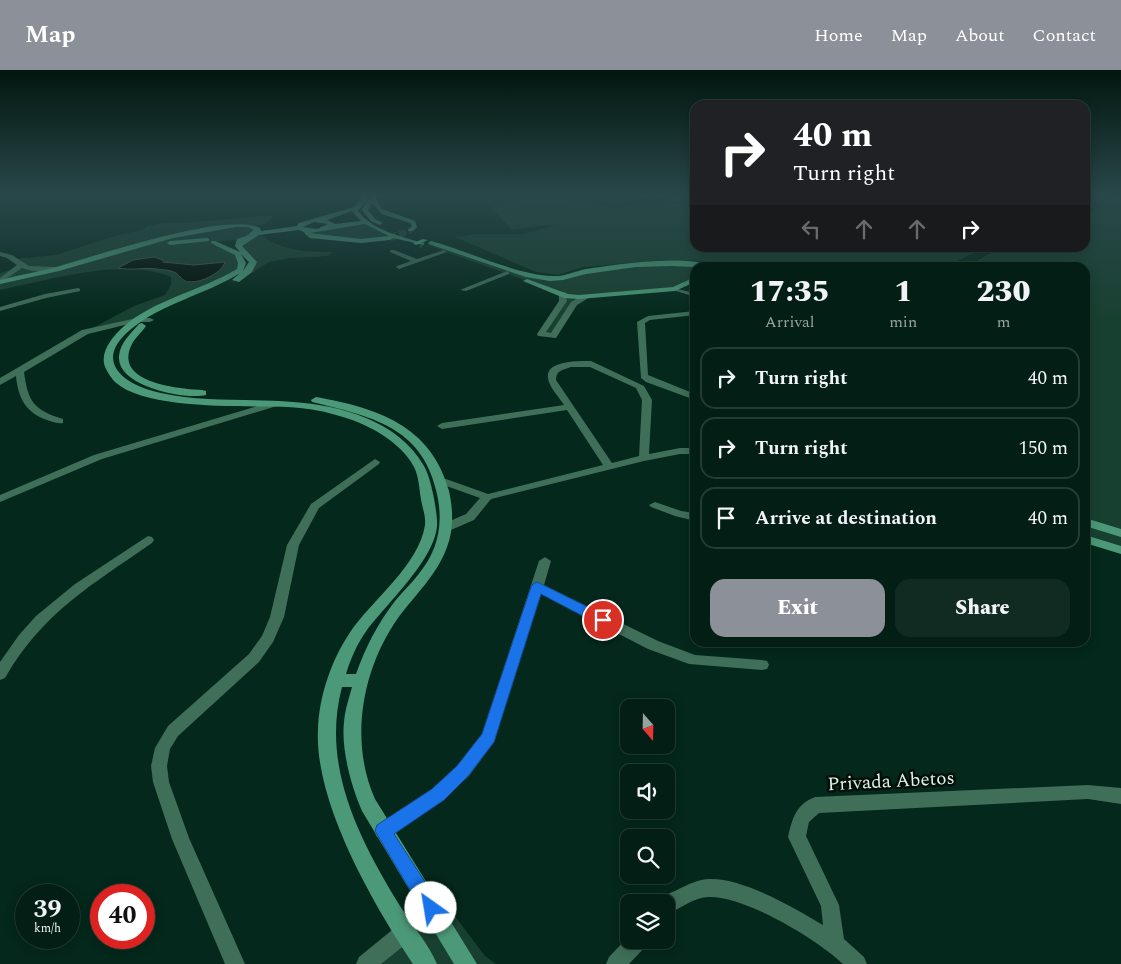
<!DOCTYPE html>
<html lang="en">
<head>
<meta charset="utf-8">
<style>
  :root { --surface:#031e14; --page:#112b22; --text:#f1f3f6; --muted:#97a2a0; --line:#243c34; --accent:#8c9099 }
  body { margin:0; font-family:Spectral,serif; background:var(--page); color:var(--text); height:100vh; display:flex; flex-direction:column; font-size:19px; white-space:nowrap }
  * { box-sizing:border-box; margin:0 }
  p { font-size:16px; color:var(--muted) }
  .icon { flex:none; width:28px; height:28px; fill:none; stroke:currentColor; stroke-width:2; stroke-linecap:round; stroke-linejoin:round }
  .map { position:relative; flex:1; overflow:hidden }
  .panel { position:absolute; left:690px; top:192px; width:400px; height:385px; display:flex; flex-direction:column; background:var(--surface); border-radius:15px; box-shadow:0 2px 12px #0003,0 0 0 1px var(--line) }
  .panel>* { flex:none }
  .guide { position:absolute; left:690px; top:30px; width:400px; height:152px; border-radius:15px; box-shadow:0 2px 12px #0003,0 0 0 1px var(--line); background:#202124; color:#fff; overflow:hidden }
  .needle { width:32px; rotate:160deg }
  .controls { position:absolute; left:620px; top:629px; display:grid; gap:10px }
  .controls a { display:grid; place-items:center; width:55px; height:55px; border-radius:10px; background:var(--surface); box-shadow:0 2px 12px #0003,0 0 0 1px var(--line); font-size:25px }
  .speed { position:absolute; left:15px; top:814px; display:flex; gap:10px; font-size:25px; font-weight:700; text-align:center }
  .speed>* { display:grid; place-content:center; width:65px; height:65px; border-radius:50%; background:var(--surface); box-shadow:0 2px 12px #0003,0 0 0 1px var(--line); line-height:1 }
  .speed small { font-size:12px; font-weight:400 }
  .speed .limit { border:8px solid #d22; background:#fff; color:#111 }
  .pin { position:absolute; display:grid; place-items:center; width:42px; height:42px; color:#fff; margin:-21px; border:2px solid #fff; border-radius:50%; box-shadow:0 1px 5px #0007 }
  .me { position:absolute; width:55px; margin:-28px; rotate:328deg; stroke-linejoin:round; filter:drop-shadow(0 0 4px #0008) }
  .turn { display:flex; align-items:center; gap:18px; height:105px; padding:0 20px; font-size:22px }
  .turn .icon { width:65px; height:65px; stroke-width:2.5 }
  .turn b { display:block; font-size:35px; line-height:42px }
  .lanes { display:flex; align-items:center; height:48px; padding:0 20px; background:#0003; justify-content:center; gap:25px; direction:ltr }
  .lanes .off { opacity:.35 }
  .eta { display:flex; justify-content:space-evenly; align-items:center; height:85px; text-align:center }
  .eta b { font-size:30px; font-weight:800; line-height:35px }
  .action { display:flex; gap:10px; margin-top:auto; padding:10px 20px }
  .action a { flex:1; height:58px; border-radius:15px; background:var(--accent); color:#fff; font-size:20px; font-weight:800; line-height:58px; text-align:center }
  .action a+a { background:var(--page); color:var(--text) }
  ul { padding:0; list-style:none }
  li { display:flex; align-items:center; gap:15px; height:62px; margin:0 10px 8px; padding:0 10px; border:2px solid var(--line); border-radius:15px }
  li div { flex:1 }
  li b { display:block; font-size:19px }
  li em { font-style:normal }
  header { display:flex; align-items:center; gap:30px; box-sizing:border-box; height:70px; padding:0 25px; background:var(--accent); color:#fff }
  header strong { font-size:24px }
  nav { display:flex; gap:28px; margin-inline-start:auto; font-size:18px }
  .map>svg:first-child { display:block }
  .green { fill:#184030 }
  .water { fill:#000d06; stroke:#43524a }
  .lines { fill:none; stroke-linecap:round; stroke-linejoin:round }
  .secondary-tunnel { stroke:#25463a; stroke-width:7; stroke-dasharray:7 3; stroke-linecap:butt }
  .street { fill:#3f6e59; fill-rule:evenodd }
  .secondary { fill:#4b9978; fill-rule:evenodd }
  .primary { fill:#53bb90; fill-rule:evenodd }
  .route { fill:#1a73e8; stroke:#114b97 }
  .labels { text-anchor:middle; stroke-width:5; stroke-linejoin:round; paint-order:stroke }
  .near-street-label { font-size:19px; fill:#dff3e9; stroke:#020e08 }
</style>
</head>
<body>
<header>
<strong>Map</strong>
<nav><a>Home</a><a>Map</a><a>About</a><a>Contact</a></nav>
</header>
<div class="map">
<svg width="1121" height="894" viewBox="0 0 1121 894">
  <rect width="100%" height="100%" fill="#04281b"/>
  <!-- green -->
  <path class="green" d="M 518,125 L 612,137 L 688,133 L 642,125 L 695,125 L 695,178 L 985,178 L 944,197 L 729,198 L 706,191 L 661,190 L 583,197 L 558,205 L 536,202 L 455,167 L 475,164 L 523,164 L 553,156 C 548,154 520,159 512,160 L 489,136 L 524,132 Z
    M 1111,126 L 1121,127 L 1121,480 L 1085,469 L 1085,198 L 964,198 L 1000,178 L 1085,178 L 1085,144 L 1099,138 Z
    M 275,145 L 264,155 L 252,156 L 258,159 L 251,167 L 263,166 C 283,181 308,182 333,182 L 328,186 L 290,188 L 269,192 L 244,208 L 227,214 L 241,207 L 253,192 L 243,180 L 239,169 L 215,172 L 238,184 L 240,200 L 137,250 L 85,262 L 134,236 L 165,225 L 171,215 L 171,207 C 123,187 50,210 0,220 L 0,203 L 21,196 L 15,189 L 56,185 L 115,166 L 142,160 L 147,156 L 164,153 L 184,153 Z
    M 363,153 L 390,163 L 390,168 L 361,171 L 307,163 Z
    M 433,174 L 529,205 L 558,208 L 592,201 L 669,193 L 716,197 L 695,198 L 695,209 L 678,218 L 580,229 L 553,266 L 541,264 L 563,227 L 553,220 L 427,175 Z
    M 445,833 L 485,886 L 496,894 L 366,894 L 431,838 Z"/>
  <!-- water -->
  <path class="water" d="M 154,187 L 163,190 L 163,192 L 194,195 L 225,192 C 221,204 198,215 185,211 C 181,209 179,205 176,203 C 171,200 164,200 157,199 C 144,197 131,201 118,198 L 133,190 Z"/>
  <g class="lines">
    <!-- secondary-tunnel -->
    <path class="secondary-tunnel" d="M 390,168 L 411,160
      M 420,174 L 423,175"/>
    <!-- street -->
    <path class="street" d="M 635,125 L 644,125 L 645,126 L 642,128 Z
      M 390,180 L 394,180 L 417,189 L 444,180 L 447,182 L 399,199 L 396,197 L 397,196 L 411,191 L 390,182 Z
      M 0,182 L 12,185 L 29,196 L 56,197 L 59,199 C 50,204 32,202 22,198 L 0,213 L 0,208 L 17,195 L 7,188 L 0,186 Z
      M 507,201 L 509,202 L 509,204 L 466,221 L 460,220 Z
      M 78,218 L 80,219 L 80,221 L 46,228 L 0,241 L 0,237 L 45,224 Z
      M 673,218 L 695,223 L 695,227 L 673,220 Z
      M 559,222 L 565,222 L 567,231 L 546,262 L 551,263 L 571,232 L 583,225 L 590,227 L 577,235 L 556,268 L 538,266 L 537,264 L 559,231 Z
      M 695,241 L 695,245 L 650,250 L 645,253 L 648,305 L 695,324 L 695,330 L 646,312 L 641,308 L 637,252 L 648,246 Z
      M 137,248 L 150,248 L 154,250 L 150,252 L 137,252 L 88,264 L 24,302 C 28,332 34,340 63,349 L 63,353 C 58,354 53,352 47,350 C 26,343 18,328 16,306 L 0,315 L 0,308 L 82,260 Z
      M 591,291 L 644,316 L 652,330 L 649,384 L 680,378 L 695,378 L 695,384 L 680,384 L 644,391 L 491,429 L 474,450 L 451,460 L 443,460 L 441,457 L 443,454 L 466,444 L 480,428 L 438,413 L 437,411 L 438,409 L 446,409 L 488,424 L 603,395 L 567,340 L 442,359 L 437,356 L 442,353 L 564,335 C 559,327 549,317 548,308 C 545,290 580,291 591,291 ZM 571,297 L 590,297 L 636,318 L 642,330 L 639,386 L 612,393 L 556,310 C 556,300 563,300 571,297 Z
      M 274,331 L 277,332 L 277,336 L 102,389 L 0,432 L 0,425 L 94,385 Z
      M 375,389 L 380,392 L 379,394 L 319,438 L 299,475 L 284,547 L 273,572 L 259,592 L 178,666 L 170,679 L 167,696 L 169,712 L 189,768 L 245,894 L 225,894 L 172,769 L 153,712 L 151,696 L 155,678 L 168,656 L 249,584 L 262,566 L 270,547 L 287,475 L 311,434 Z
      M 655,432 L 681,441 L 695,443 L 695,451 L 675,446 L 651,437 L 649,435 Z
      M 148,466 L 152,467 L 154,470 L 152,473 C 93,514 42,543 5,608 L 0,610 L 0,592 L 19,565 L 36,546 L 75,514 Z
      M 545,487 L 551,491 L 544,515 L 658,571 L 695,585 L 762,590 L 767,591 L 769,595 L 767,599 L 762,600 L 689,594 L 648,579 L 541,524 L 494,672 L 469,706 L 444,729 L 389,767 L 383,769 L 377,767 L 374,761 L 377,755 L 432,719 L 457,696 L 482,664 L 539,491 Z
      M 1088,715 L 1121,718 L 1121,734 L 1088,729 L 819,743 L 809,752 L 806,766 L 839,835 L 844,869 L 864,887 L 867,894 L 843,894 C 818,870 744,825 708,827 C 692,828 680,839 666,845 L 666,832 L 658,832 C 662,826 670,823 677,820 C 687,815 698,809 710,809 C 743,808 795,838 823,855 L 821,836 L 788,767 C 792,749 796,734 815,727 Z
      M 404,854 L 411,856 L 413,863 L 411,870 L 381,894 L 356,894 L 359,887 L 397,856 Z
      M 629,866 L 629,870 L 648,870 L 645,877 L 629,894 L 606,894 L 609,887 Z"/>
    <!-- secondary -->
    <path class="secondary" d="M 364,125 L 371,125 L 358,141 C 372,160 402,167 424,173 L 424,175 L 393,168 L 390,170 L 361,173 L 310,168 L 305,164 L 304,162 L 299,160 L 259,165 L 242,176 L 257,192 L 252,202 L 239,212 L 232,210 L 240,203 C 205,225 162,233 130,260 C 91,293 127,316 161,323 C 204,333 249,328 293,332 C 340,335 399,351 424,396 C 431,408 436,436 437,450 C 440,485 387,533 367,560 C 357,574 351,588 346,604 L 356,604 C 365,578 378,553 395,531 C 407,517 421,504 430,487 C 441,466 442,443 436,420 C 421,356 369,346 312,332 L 311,330 L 316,327 C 377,338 431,355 449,421 C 453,439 454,459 447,477 C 437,505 415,525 398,548 C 362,599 349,671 375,729 L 477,894 L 454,894 L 362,741 C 351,716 341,679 344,652 C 345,640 349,628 352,617 L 342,617 C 321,696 359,769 400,836 C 412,855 428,873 437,894 L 413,894 C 373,834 314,732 318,659 C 319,627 331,591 349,564 C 371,530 419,496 425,455 C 426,446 422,437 421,429 C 419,418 419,407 414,397 C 400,370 364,352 336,345 C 320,340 304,338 288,337 C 246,335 147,341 115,312 C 112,309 108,303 106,299 C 98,284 112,267 123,257 C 155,229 200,221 237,199 L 238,193 L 235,185 L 211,173 L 211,171 L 215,171 L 240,182 L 235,176 L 237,169 L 246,166 L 254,160 L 248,157 L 236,157 L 173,168 L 59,201 L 0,214 L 0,210 C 19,205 38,202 56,197 C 96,186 227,141 260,158 L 261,161 L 297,156 L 299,153 L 354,137 ZM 352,141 L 361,151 L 335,154 L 327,150 ZM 314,152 L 328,154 L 317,159 L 303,157 ZM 365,154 L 389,166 L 361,169 L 310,163 ZM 241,184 L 249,192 L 243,201 L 246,193 Z
      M 373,125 L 380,125 L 376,129 L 382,139 L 415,151 L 417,157 L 413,161 L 409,161 L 408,160 L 412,156 L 410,153 L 382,144 L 372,133 L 368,140 L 375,149 L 383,153 L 380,155 L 371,151 L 362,140 L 364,135 Z
      M 207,168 L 209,169 L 209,171 L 170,175 L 167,173 L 170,171 Z
      M 431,171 C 468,181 516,205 553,206 C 564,207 575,201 586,199 C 617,194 692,183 719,198 L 671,196 L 636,197 L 586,204 L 563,210 L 550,211 L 526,207 L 429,174 L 428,173 Z
      M 695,207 L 695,212 L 675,221 L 579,229 L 564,228 L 523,211 L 527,209 L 568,224 L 579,225 L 673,217 Z
      M 142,253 L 146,256 C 142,262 135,268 132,274 C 112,313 179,319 202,320 L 206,321 L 206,325 C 184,330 116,316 119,286 C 120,273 131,263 139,254 Z
      M 1085,448 L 1121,459 L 1121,467 L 1085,456 Z
      M 1085,465 L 1121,476 L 1121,484 L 1085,473 Z"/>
    <!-- primary -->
    <path class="primary" d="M 423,169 L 428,170 L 416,175 L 413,173 Z"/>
  </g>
  <!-- sky -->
  <linearGradient id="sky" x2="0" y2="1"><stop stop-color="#02160f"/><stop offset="0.5" stop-color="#29484a"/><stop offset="1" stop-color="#29484a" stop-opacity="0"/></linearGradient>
  <rect width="1121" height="250" fill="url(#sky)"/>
  <!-- route -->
  <path class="route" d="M 537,512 L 608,547 L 610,550 L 608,554 L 598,554 L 541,524 L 494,672 L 468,706 L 444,730 L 394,764 L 438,832 L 441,838 L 438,845 L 431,848 L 425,845 L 375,761 L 377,755 L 432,719 L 457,696 L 482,664 L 531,517 L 533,514 Z"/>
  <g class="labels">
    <!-- near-street labels -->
    <g class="near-street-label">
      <text transform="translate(891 710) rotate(-3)" y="7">Privada Abetos</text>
    </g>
  </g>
</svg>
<div class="controls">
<a><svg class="needle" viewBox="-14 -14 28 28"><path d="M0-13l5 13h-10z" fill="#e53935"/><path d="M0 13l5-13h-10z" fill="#97a2a0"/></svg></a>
<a><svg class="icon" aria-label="sound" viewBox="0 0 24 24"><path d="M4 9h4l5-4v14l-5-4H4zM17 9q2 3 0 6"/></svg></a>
<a><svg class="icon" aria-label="search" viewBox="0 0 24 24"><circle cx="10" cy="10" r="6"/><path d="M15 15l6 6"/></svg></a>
<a><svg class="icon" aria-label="layers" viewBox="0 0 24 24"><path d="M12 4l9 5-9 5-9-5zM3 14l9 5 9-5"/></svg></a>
</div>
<div class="speed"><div>39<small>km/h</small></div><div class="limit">40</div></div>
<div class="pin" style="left:603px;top:550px;background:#d93025"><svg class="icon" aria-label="arrive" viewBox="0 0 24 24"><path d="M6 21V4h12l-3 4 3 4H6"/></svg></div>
<svg class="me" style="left:431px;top:838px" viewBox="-20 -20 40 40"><circle r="19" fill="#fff"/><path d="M0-13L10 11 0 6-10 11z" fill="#1a73e8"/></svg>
<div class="guide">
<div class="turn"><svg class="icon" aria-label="right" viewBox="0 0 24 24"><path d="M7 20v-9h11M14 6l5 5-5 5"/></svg><div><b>40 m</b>Turn right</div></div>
<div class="lanes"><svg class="icon off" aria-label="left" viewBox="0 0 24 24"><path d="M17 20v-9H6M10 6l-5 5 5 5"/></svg><svg class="icon off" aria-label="ahead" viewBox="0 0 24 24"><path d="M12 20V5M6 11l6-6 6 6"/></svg><svg class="icon off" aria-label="ahead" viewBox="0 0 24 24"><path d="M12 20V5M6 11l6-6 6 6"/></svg><svg class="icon" aria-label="right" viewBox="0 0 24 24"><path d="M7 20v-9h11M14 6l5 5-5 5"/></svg></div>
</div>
<section class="panel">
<div class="eta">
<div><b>17:35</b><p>Arrival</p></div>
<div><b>1</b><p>min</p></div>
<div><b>230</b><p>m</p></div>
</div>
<ul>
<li><svg class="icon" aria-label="right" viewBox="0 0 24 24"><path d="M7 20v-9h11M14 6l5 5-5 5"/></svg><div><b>Turn right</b></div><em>40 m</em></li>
<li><svg class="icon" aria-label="right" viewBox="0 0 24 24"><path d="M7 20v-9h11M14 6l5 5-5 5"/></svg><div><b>Turn right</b></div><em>150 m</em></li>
<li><svg class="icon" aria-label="arrive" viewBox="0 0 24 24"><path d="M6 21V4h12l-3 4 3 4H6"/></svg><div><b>Arrive at destination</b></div><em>40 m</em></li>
</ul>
<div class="action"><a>Exit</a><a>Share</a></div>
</section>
</div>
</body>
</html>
